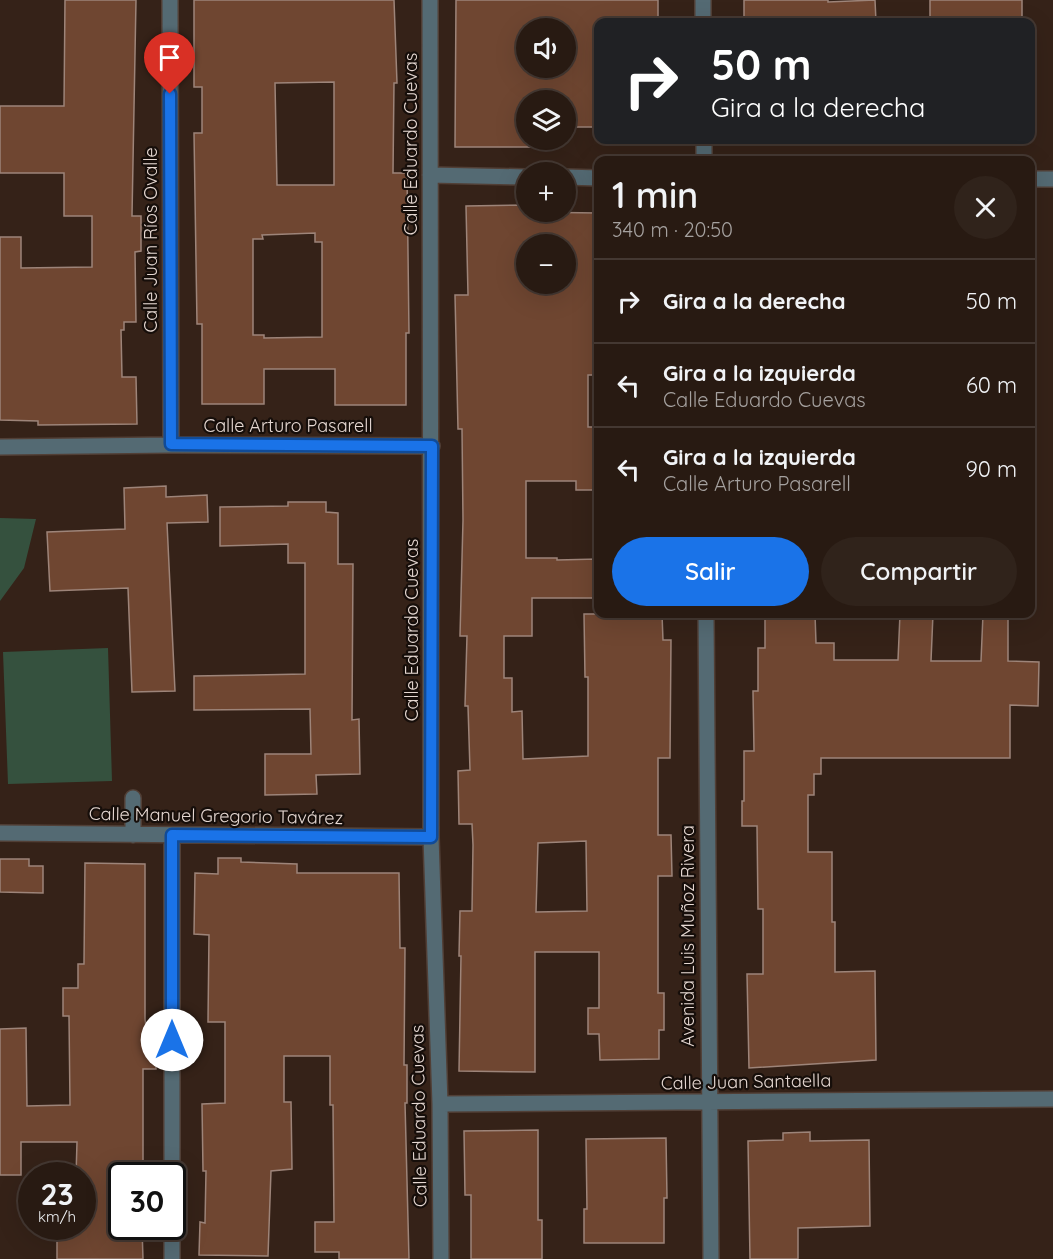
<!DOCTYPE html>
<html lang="es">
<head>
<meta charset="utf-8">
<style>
  :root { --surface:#281a12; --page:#30231b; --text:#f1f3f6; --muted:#a5a19f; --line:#443832; --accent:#1a73e8 }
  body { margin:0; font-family:Quicksand,sans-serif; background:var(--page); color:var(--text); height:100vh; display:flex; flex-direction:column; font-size:22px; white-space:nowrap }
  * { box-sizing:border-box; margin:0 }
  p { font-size:20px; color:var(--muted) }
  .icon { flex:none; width:33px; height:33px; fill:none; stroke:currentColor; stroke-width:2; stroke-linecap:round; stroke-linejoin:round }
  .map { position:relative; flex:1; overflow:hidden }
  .sheet { position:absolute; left:594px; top:156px; width:441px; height:462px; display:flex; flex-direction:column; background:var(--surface); border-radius:12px; box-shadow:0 6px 24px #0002,0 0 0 2px var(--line) }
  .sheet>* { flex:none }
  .guide { position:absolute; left:594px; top:18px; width:441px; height:126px; border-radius:12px; box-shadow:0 6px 24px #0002,0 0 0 2px var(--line); background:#202124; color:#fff; overflow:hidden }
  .tools { position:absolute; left:516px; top:18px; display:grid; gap:12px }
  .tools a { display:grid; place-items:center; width:60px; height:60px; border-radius:50%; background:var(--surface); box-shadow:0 6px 24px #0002,0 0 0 2px var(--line); font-size:30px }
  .speed { position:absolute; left:18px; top:1162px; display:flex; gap:12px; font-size:30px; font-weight:700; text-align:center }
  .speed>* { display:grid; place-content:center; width:78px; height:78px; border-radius:50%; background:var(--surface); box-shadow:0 6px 24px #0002,0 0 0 2px var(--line); line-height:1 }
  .speed small { font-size:15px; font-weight:400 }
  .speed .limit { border:3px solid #111; border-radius:9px; background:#fff; color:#111 }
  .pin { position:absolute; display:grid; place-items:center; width:51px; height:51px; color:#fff; margin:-62px -26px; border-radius:50% 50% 50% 0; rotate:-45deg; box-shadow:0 0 6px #0007 }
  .pin .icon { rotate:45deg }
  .me { position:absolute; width:66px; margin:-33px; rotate:0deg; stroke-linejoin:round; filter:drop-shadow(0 0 4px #0008) }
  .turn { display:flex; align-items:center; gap:21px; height:126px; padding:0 18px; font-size:27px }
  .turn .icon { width:78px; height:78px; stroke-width:2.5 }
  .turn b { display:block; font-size:42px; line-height:51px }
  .round { display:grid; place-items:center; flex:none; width:63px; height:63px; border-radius:32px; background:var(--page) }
  .headline { display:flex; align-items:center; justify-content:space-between; height:102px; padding:0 18px }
  h1 { font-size:36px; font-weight:600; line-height:45px }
  .action { display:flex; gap:12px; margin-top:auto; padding:12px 18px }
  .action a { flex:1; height:69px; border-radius:36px; background:var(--accent); color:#fff; font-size:24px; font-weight:600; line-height:69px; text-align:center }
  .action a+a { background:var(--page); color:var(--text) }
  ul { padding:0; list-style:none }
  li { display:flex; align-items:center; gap:18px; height:84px; padding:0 18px; border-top:2px solid var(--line) }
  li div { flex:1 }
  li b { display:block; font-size:22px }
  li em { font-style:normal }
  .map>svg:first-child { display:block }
  .green { fill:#35513e }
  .building { fill:#6f4631; stroke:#9d8479; stroke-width:1.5; fill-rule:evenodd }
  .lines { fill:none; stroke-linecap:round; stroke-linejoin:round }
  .minor-casing { stroke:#513f36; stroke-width:18 }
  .minor { stroke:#546a73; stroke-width:15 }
  .route-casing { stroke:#114b97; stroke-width:15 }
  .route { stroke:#1a73e8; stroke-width:10 }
  .labels { text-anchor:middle; stroke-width:4.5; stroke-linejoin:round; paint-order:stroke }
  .street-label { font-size:18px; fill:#e6d8d2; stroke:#160e0a }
</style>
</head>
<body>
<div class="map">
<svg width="1053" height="1259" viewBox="0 0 1053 1259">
  <rect width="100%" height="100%" fill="#352218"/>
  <!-- green -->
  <path class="green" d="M 0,518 L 36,519 L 24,568 L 0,601 Z
    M 108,648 L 112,781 L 8,784 L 3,652 Z"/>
  <!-- building -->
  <path class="building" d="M 65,0 L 136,0 L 132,216 L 141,216 L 141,251 L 135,252 L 136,322 L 124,322 L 124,330 L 121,330 L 122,377 L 136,377 L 137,424 L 38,425 L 38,421 L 0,420 L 0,237 L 21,237 L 21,268 L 92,267 L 92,216 L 64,216 L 64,173 L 0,173 L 0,106 L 64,106 Z
    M 194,0 L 394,0 L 397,83 L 394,83 L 393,173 L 407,173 L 409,333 L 406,333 L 406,405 L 335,405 L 335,369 L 264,369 L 264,404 L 202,404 L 202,324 L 197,324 L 194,133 L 202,133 L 202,87 L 194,87 ZM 334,82 L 334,185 L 277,185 L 275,83 ZM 315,233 L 315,242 L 322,242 L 322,337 L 264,338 L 264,335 L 253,335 L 253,239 L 263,239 L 262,235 Z
    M 456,0 L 658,0 L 658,22 L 598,22 L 598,127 L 566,127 L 566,100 L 526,100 L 526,140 L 550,140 L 550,147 L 455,147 ZM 526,28 L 566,28 L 566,68 L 526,68 Z
    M 744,0 L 828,0 L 828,2 L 875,0 L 876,22 L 744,22 Z
    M 930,0 L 1022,0 L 1022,22 L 930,22 Z
    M 526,205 L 526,212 L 598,213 L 598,375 L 588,375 L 588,427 L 598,427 L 598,490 L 576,490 L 576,481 L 526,481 L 526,558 L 557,558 L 557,560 L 598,559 L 598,598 L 532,598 L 532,636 L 504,636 L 504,678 L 512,678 L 512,712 L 522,711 L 523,759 L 588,756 L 588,677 L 585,677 L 584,614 L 662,614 L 663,640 L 671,640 L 670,758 L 658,758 L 658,835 L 671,835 L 672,876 L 658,876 L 658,993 L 664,993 L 664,1030 L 659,1030 L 659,1059 L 600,1060 L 599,1034 L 588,1034 L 588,1008 L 599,1008 L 599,952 L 535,952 L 535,1072 L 459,1071 L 461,956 L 459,956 L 460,911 L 472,911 L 473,845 L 472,824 L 459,824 L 458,771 L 470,770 L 468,706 L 465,706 L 467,636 L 460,636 L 463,520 L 462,429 L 458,429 L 455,295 L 468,295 L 466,206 ZM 526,244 L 566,244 L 566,284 L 526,284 ZM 586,841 L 587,911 L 536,912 L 538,843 Z
    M 166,486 L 166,497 L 207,495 L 208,522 L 167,523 L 175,691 L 132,692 L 128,588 L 50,591 L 47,532 L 125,529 L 124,488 Z
    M 288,502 L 326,502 L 326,512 L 338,513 L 338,564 L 353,564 L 352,720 L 359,719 L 360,774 L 316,775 L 317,794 L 265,795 L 265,754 L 311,754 L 310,709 L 194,710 L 194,676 L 305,674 L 305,563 L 288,563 L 288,544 L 220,546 L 220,507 L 288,506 Z
    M 765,614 L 815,614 L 816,643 L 834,643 L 834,660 L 898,660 L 900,614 L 933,614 L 931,661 L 981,661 L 983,614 L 1008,614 L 1008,661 L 1039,662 L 1038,706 L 1010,705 L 1010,758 L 821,758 L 821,774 L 814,774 L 814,795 L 808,795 L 808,852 L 832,852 L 832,922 L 835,922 L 835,972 L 875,971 L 876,1060 L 749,1068 L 747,974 L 763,974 L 763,909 L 758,909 L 757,826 L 742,826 L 742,801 L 744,801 L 744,751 L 754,751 L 753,691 L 758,691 L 758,648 L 765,648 Z
    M 218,858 L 241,858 L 241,862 L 297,864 L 297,873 L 399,873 L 400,948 L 405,948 L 404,1065 L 407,1065 L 407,1103 L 405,1103 L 409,1259 L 339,1259 L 339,1252 L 315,1252 L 315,1222 L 334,1222 L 333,1105 L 330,1105 L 330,1056 L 284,1056 L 284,1102 L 291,1102 L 292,1169 L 271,1171 L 268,1256 L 199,1255 L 200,1222 L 205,1223 L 206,1171 L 203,1171 L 202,1104 L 225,1103 L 225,1022 L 208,1022 L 209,935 L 194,934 L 195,873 L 218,874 Z
    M 0,859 L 29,859 L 29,866 L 43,866 L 43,893 L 0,892 Z
    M 85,863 L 145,864 L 145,1019 L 146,1027 L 155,1027 L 156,1069 L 143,1069 L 143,1176 L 122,1176 L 122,1227 L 142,1227 L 143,1259 L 57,1259 L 57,1227 L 82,1227 L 82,1176 L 76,1176 L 77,1142 L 21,1142 L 21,1175 L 0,1175 L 0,1029 L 26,1028 L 27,1106 L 70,1105 L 69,1016 L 63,1016 L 63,988 L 78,988 L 78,964 L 84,964 Z
    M 538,1130 L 538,1220 L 542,1220 L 542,1259 L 471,1259 L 471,1195 L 465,1195 L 464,1131 Z
    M 810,1132 L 810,1141 L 869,1140 L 870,1226 L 798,1228 L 798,1259 L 750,1259 L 748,1141 L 783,1140 L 783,1133 Z
    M 666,1138 L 667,1198 L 664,1198 L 664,1243 L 584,1243 L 584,1209 L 587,1209 L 586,1139 Z"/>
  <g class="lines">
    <!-- minor casing -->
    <g class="minor-casing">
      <path id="minor" d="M 170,0 L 171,445
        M 430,0 L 431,837 L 440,1104 L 441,1259
        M 703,0 L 703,22
        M 704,140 L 704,160
        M 430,175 L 526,177
        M 566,177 L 598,178
        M 1030,179 L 1053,179
        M 0,447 L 171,445 L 432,446
        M 706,614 L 711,1259
        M 133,798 L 133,835
        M 0,833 L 431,837
        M 172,835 L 172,1176
        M 440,1104 L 1053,1099
        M 172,1227 L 172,1259"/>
    </g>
    <!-- minor -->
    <use href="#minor" class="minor"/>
  </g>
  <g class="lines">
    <!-- route casing -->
    <g class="route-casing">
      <path id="route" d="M 170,94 L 171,444 L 432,446 L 431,837 L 172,835 L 172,1040"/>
    </g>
    <!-- route -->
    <use href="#route" class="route"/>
  </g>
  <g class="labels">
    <!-- street labels -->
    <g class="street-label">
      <text transform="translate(411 144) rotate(-90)" y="6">Calle Eduardo Cuevas</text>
      <text transform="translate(151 240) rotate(-90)" y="6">Calle Juan Ríos Ovalle</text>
      <text x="288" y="432">Calle Arturo Pasarell</text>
      <text transform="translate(412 630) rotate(-90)" y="6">Calle Eduardo Cuevas</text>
      <text transform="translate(216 816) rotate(1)" y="6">Calle Manuel Gregorio Tavárez</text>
      <text transform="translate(688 936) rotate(-90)" y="6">Avenida Luis Muñoz Rivera</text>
      <text transform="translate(746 1082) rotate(-1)" y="6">Calle Juan Santaella</text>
      <text transform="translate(419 1116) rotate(-91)" y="6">Calle Eduardo Cuevas</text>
    </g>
  </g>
</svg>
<div class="tools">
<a><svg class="icon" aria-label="sound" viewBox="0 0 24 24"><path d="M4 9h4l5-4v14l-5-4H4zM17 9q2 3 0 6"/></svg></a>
<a><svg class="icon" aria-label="layers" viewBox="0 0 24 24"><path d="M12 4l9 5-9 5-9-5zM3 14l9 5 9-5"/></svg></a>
<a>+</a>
<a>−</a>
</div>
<div class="speed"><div>23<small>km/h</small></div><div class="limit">30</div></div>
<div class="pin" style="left:170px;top:94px;background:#d93025"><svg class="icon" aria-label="arrive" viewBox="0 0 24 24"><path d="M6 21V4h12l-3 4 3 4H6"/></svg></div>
<svg class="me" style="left:172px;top:1040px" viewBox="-20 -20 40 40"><circle r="19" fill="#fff"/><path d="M0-13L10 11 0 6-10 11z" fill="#1a73e8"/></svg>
<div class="guide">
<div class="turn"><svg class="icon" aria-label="right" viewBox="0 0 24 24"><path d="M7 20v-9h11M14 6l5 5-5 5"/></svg><div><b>50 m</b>Gira a la derecha</div></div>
</div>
<section class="sheet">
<div class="headline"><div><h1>1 min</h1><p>340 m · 20:50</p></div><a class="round"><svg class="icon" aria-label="close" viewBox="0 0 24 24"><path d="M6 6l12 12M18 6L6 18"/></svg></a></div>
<ul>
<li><svg class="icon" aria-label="right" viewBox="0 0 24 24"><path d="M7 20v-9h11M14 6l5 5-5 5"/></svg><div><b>Gira a la derecha</b></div><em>50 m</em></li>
<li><svg class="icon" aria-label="left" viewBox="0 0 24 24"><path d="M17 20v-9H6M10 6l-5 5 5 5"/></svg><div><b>Gira a la izquierda</b><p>Calle Eduardo Cuevas</p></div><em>60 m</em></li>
<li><svg class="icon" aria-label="left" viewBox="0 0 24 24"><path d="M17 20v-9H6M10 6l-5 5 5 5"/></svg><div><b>Gira a la izquierda</b><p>Calle Arturo Pasarell</p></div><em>90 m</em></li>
</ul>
<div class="action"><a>Salir</a><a>Compartir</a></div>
</section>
</div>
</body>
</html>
